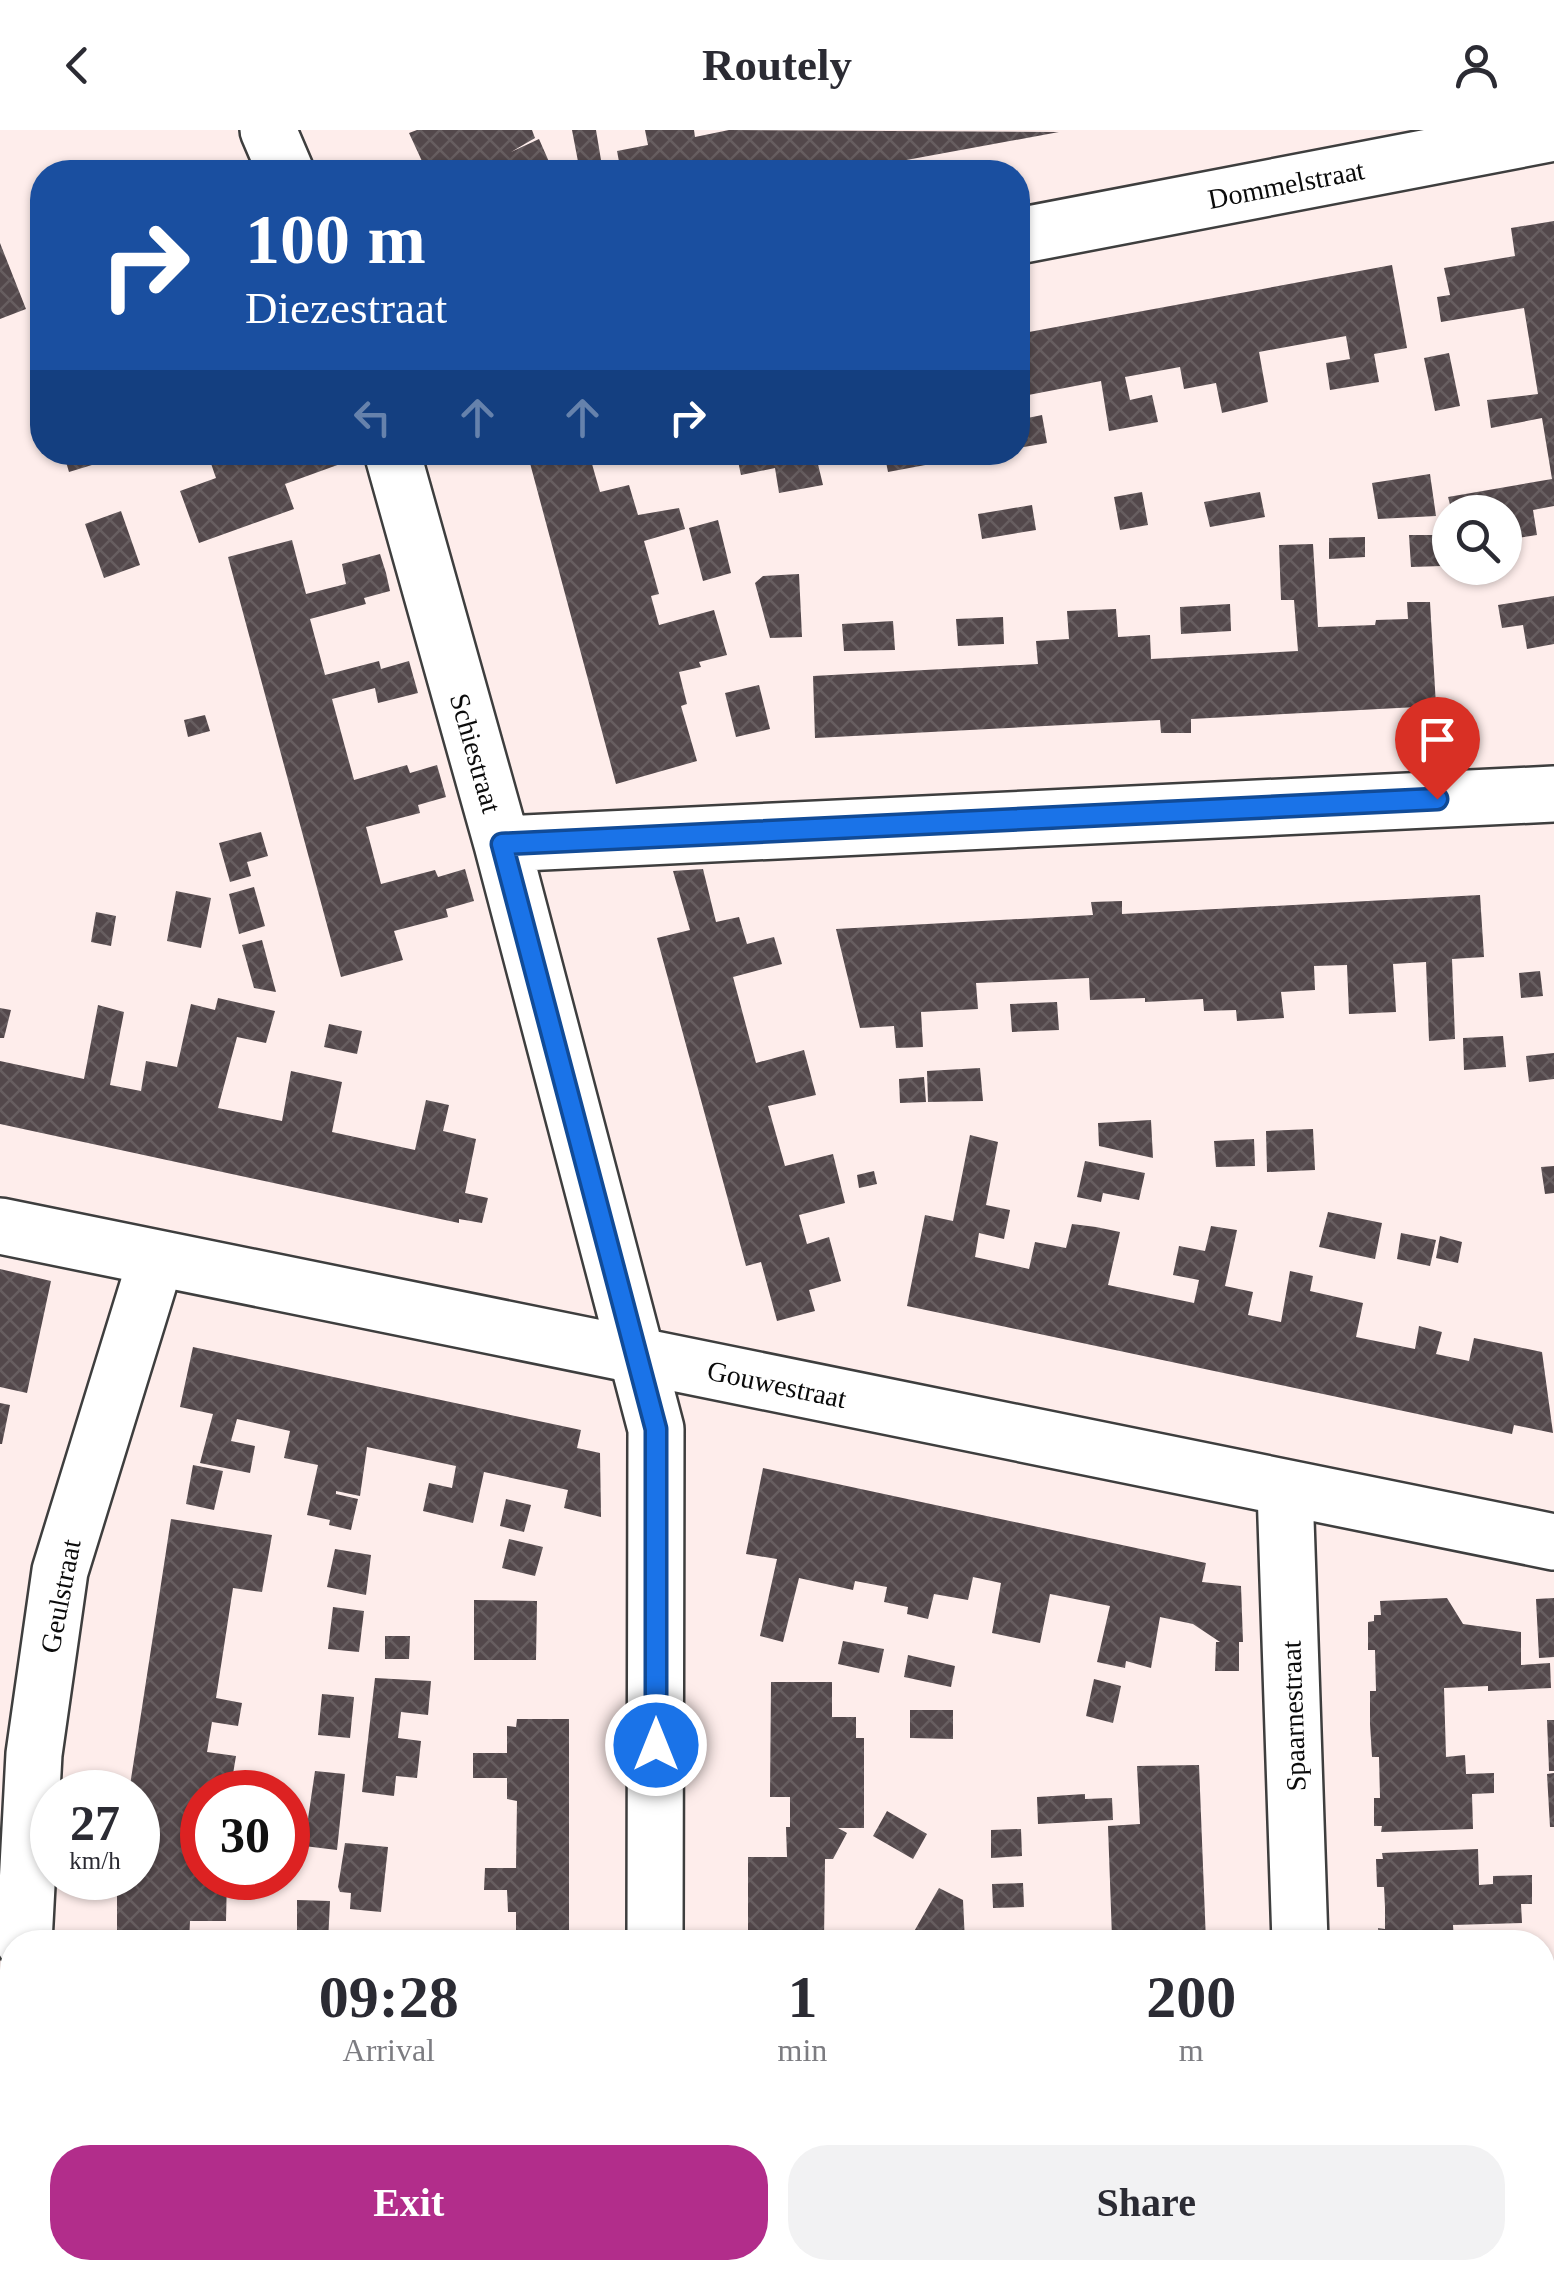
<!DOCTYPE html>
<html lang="en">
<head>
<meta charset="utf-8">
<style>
  :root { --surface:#fff; --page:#f2f2f3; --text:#2b2b33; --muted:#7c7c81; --accent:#b22d8b }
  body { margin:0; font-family:"Times New Roman",serif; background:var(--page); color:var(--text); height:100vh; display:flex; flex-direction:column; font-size:38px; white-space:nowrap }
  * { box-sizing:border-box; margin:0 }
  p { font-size:32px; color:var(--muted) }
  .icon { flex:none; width:55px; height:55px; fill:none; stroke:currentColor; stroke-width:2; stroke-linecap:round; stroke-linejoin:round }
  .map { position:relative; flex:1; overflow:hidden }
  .side { position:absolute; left:0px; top:1800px; width:1555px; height:350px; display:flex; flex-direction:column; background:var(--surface); border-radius:40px 40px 0 0; box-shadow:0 2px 8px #0004 }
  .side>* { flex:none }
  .hud { position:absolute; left:30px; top:30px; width:1000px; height:305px; border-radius:40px; box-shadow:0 2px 8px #0004; background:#1a4fa0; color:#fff; overflow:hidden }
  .buttons { position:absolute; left:1432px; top:365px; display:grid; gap:20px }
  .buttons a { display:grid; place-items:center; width:90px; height:90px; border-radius:50%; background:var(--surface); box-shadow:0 2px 8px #0004; font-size:50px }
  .speed { position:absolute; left:30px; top:1640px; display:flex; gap:20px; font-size:50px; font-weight:700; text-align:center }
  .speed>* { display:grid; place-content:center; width:130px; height:130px; border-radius:50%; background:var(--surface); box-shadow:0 2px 8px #0004; line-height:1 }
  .speed small { font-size:25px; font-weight:400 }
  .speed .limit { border:15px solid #d22; background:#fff; color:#111 }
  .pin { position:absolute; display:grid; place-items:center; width:85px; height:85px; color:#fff; margin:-102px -42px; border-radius:50% 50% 50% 0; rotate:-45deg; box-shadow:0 0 10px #0007 }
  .pin .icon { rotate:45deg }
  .me { position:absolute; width:110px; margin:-55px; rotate:0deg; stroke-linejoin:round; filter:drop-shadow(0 0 8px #0008) }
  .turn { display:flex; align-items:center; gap:35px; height:210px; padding:0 50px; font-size:45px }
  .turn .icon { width:130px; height:130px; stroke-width:2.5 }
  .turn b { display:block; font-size:70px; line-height:85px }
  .lanes { display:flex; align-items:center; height:95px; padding:0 50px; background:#0003; justify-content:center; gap:50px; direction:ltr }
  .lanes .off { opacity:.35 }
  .eta { display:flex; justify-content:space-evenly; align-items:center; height:170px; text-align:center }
  .eta b { font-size:60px; font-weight:800; line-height:70px }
  .button { display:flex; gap:20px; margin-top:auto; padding:20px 50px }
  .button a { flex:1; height:115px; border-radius:40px; background:var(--accent); color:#fff; font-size:40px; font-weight:800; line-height:115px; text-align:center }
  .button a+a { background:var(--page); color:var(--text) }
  header { display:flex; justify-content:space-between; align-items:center; height:130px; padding:0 50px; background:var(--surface); font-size:45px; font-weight:800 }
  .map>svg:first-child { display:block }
  .building { fill:url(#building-cross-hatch) }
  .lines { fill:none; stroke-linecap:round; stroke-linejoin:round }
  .minor-casing { stroke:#3e3e3e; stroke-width:60 }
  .minor { stroke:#fff; stroke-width:55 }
  .route-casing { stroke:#114b97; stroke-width:25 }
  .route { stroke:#1a73e8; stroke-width:18 }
  .labels { text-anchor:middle; stroke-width:10; stroke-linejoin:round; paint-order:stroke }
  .street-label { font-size:28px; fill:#0b0b0b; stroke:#fff }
</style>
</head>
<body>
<header><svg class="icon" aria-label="back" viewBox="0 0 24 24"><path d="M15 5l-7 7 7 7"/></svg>Routely<svg class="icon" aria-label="person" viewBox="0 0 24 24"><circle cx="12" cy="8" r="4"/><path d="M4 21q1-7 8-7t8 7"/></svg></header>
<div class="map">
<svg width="1554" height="2150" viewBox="0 0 1554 2150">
  <defs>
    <pattern id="building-cross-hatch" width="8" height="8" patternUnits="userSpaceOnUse" patternTransform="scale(2.5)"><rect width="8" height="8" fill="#53484b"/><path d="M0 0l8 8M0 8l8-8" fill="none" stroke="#675e60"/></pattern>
  </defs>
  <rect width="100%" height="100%" fill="#feedeb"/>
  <!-- building -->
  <path class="building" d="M 417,0 L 532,0 L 535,8 L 511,22 L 539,9 L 550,34 L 531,42 L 427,42 L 409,3 Z
    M 572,0 L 596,0 L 603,42 L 580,42 Z
    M 645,0 L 694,0 L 695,7 L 729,0 L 1059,2 L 841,42 L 621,42 L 617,21 L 648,15 Z
    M 1554,91 L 1554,376 L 1533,380 L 1537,405 L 1510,409 L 1510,405 L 1505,406 L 1505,382 L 1452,382 L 1448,367 L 1552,349 L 1542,288 L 1491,298 L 1487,270 L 1538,264 L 1524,178 L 1441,192 L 1437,167 L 1450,165 L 1444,138 L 1515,126 L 1511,98 Z
    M 0,113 L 26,179 L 0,189 Z
    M 1392,135 L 1407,218 L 1374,224 L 1379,252 L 1330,260 L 1326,233 L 1350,229 L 1346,206 L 1259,222 L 1268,272 L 1222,283 L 1216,253 L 1184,259 L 1180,237 L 1125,247 L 1130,270 L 1152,265 L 1158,292 L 1109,301 L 1101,251 L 1018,267 L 1018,204 Z
    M 1449,223 L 1460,276 L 1435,281 L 1424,228 Z
    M 1042,285 L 1047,313 L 1018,318 L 1018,290 Z
    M 63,322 L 102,322 L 105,331 L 69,342 Z
    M 207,322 L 352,322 L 354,329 L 285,354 L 294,379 L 199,413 L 180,361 L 216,348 Z
    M 527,322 L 635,322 L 592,334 L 600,362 L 629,355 L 638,385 L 679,378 L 685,399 L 644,411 L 659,464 L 651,466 L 659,495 L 714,480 L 727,525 L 699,532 L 701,537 L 679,542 L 687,574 L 681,576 L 697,631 L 616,654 Z
    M 736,322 L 815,322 L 823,355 L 779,363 L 775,338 L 741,345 Z
    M 884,322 L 934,322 L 936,333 L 888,342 Z
    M 1430,344 L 1436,386 L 1378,389 L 1372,353 Z
    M 1142,362 L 1148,395 L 1120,400 L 1114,367 Z
    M 1260,362 L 1265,387 L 1210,397 L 1204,372 Z
    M 1032,375 L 1036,400 L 982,409 L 978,384 Z
    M 121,381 L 140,435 L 104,448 L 85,394 Z
    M 718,390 L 731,443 L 703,451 L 689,398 Z
    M 1409,405 L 1436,405 L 1442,436 L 1411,437 Z
    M 1365,407 L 1365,427 L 1329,429 L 1329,408 Z
    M 292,410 L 306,464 L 346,454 L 342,434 L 380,424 L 386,443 L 390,461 L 364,468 L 366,474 L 310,489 L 325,545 L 379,531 L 381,539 L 409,531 L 418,563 L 378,573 L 375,558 L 332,569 L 354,650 L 407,635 L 410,643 L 437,635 L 446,667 L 418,675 L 420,683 L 366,697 L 381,754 L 435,740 L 438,747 L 465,739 L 474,771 L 446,779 L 448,787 L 394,801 L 403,830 L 341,847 L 228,427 Z
    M 1313,414 L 1318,497 L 1375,495 L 1376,490 L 1408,489 L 1407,472 L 1430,472 L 1436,576 L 1191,589 L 1191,603 L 1161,603 L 1160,590 L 815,608 L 813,546 L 1038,534 L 1036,511 L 1069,509 L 1067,481 L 1116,479 L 1118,507 L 1150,505 L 1151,529 L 1298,521 L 1294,470 L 1281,470 L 1279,415 Z
    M 799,444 L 802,507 L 770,508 L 755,453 L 763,446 Z
    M 1554,466 L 1554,514 L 1527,519 L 1523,495 L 1502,498 L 1498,475 Z
    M 1230,474 L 1231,501 L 1181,504 L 1180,477 Z
    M 1003,487 L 1004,514 L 958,516 L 956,489 Z
    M 893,491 L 895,520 L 844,521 L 842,494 Z
    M 759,555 L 770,599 L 736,607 L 725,563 Z
    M 205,585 L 210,601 L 188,607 L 184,590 Z
    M 261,702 L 268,726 L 247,732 L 251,746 L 230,752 L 219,713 Z
    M 703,739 L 716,792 L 739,787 L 747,814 L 774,807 L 782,834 L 733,847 L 756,933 L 804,920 L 816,965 L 768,976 L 785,1036 L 833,1024 L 845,1073 L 799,1085 L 807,1114 L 829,1107 L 841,1151 L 809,1160 L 815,1181 L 777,1191 L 761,1132 L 746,1136 L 657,808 L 690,800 L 673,741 Z
    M 254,757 L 265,796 L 239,804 L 229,764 Z
    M 176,761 L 211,768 L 201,818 L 167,811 Z
    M 1480,765 L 1484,827 L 1452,829 L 1455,909 L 1429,911 L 1426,832 L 1393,834 L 1396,882 L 1349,884 L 1347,835 L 1314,836 L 1315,860 L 1281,862 L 1284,888 L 1237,891 L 1236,880 L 1204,881 L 1203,869 L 1145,872 L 1145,868 L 1090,870 L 1089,848 L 976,853 L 978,879 L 921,882 L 923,917 L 896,918 L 894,896 L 860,898 L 836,799 L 1093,785 L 1091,772 L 1122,771 L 1122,784 Z
    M 96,782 L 116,786 L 111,816 L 91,812 Z
    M 262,810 L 276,862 L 254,858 L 242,815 Z
    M 1540,841 L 1543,866 L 1521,868 L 1519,843 Z
    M 218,868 L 275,881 L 266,913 L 237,907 L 218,978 L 282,991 L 291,941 L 342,952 L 332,1002 L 415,1020 L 426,970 L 449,975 L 443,1001 L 476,1009 L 465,1063 L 488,1068 L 482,1093 L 459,1089 L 459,1093 L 0,994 L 0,931 L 84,949 L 98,875 L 124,882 L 110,955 L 141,961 L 146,931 L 177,937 L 191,874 L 215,880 Z
    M 1057,872 L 1059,900 L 1012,902 L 1010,874 Z
    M 0,878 L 11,880 L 4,908 L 0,908 Z
    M 329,894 L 362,901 L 357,924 L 324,917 Z
    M 1503,906 L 1506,937 L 1464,940 L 1463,908 Z
    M 1554,923 L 1554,949 L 1529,952 L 1526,926 Z
    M 980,938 L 983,971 L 928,972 L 927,941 Z
    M 924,947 L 926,972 L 900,973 L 899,949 Z
    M 1151,990 L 1153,1028 L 1099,1016 L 1098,993 Z
    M 1313,999 L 1315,1040 L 1267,1042 L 1266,1001 Z
    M 970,1005 L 998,1012 L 986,1075 L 1010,1080 L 1004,1109 L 979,1103 L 975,1127 L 1029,1139 L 1035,1112 L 1066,1118 L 1072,1094 L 1096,1097 L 1120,1102 L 1108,1155 L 1194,1173 L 1199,1150 L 1173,1145 L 1179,1116 L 1205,1121 L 1211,1096 L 1237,1100 L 1225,1156 L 1253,1162 L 1248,1185 L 1281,1192 L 1290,1141 L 1313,1146 L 1310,1161 L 1363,1173 L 1356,1207 L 1415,1219 L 1419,1196 L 1442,1202 L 1436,1224 L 1469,1231 L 1474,1208 L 1542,1222 L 1553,1303 L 1514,1295 L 1512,1304 L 907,1176 L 925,1085 L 953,1091 Z
    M 1254,1009 L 1255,1036 L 1216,1037 L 1214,1011 Z
    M 1085,1031 L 1145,1043 L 1139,1070 L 1103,1063 L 1101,1072 L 1077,1067 Z
    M 1554,1036 L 1554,1063 L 1545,1064 L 1541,1037 Z
    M 874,1041 L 877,1054 L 859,1058 L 857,1045 Z
    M 1328,1082 L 1382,1093 L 1375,1129 L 1319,1117 Z
    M 1401,1103 L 1436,1110 L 1430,1136 L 1397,1129 Z
    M 1440,1106 L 1462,1112 L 1458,1133 L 1436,1128 Z
    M 0,1139 L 51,1151 L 27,1263 L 0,1257 Z
    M 193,1217 L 581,1300 L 577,1318 L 600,1323 L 601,1387 L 564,1378 L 568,1360 L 484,1342 L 473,1393 L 423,1381 L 429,1353 L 452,1358 L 456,1336 L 367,1317 L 360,1366 L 336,1361 L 336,1364 L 358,1369 L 351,1400 L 329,1395 L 330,1390 L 307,1385 L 318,1335 L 284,1328 L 290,1301 L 237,1289 L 231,1311 L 255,1316 L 250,1343 L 200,1333 L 213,1284 L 180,1277 Z
    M 0,1273 L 10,1275 L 2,1314 L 0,1314 Z
    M 193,1335 L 223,1341 L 214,1380 L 186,1374 Z
    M 763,1338 L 1206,1433 L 1202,1452 L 1241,1456 L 1243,1512 L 1239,1512 L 1239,1541 L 1215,1541 L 1216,1512 L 1220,1512 L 1193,1494 L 1160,1487 L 1151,1538 L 1126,1531 L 1125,1538 L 1097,1532 L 1110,1476 L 1050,1464 L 1040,1513 L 992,1503 L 1001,1453 L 973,1447 L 968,1470 L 934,1464 L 928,1489 L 907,1484 L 908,1477 L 884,1472 L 887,1457 L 855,1451 L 853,1460 L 799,1448 L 783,1512 L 760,1506 L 777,1429 L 746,1424 Z
    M 506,1369 L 531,1375 L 524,1402 L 500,1396 Z
    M 171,1389 L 272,1405 L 262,1462 L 233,1458 L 216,1568 L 242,1573 L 238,1596 L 212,1592 L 207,1622 L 236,1626 L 230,1662 L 202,1662 L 202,1678 L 199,1678 L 190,1736 L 202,1736 L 202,1748 L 227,1748 L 226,1791 L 190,1791 L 189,1812 L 117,1812 L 117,1760 L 107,1759 L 109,1748 L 138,1748 L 138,1662 L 129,1662 Z
    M 509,1409 L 543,1417 L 535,1446 L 502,1438 Z
    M 335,1419 L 371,1425 L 366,1465 L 327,1457 Z
    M 1447,1468 L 1463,1494 L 1521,1502 L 1521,1535 L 1550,1533 L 1551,1558 L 1488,1561 L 1488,1556 L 1444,1558 L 1446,1627 L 1465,1625 L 1466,1644 L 1494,1643 L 1494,1663 L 1472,1664 L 1473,1699 L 1381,1702 L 1382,1696 L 1374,1696 L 1374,1668 L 1380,1668 L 1379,1627 L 1372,1627 L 1370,1594 L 1370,1561 L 1376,1561 L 1375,1520 L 1368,1520 L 1368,1492 L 1374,1491 L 1374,1485 L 1381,1485 L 1380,1471 Z
    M 1554,1468 L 1554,1527 L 1539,1528 L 1536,1469 Z
    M 474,1470 L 537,1471 L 536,1530 L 474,1530 Z
    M 333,1477 L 364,1481 L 359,1522 L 328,1519 Z
    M 385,1506 L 410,1506 L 409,1529 L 385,1529 Z
    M 843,1511 L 884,1519 L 879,1543 L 838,1534 Z
    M 908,1525 L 955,1536 L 951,1557 L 904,1547 Z
    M 375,1548 L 431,1551 L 428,1585 L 401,1582 L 398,1608 L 421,1611 L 417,1648 L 396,1646 L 394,1666 L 362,1662 Z
    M 1094,1549 L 1121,1556 L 1113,1593 L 1086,1586 Z
    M 771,1552 L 832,1552 L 832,1587 L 856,1587 L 856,1608 L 864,1608 L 864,1698 L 838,1698 L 847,1703 L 833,1729 L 825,1729 L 824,1812 L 748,1812 L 748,1727 L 787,1727 L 786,1697 L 790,1697 L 790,1667 L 770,1667 Z
    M 322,1564 L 354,1567 L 350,1608 L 318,1605 Z
    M 910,1580 L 953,1580 L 953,1609 L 910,1608 Z
    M 517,1589 L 569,1589 L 569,1812 L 516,1812 L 516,1782 L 508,1782 L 507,1760 L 484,1760 L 485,1738 L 516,1738 L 517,1671 L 507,1669 L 507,1648 L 473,1648 L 473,1623 L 507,1623 L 507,1596 L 516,1597 Z
    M 1547,1590 L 1554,1590 L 1554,1641 L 1549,1641 Z
    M 1199,1635 L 1206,1812 L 1144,1812 L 1144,1806 L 1112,1808 L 1108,1696 L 1140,1694 L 1137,1636 Z
    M 315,1641 L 345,1644 L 337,1720 L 304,1716 Z
    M 1554,1643 L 1554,1697 L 1550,1697 L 1547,1644 Z
    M 1085,1664 L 1085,1669 L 1112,1668 L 1113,1690 L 1038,1694 L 1037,1667 Z
    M 887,1681 L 927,1704 L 913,1729 L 873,1706 Z
    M 1021,1699 L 1022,1726 L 991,1728 L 991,1700 Z
    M 345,1713 L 388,1717 L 381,1782 L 350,1779 L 351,1763 L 340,1762 L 338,1757 Z
    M 1478,1719 L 1479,1755 L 1493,1754 L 1493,1746 L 1532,1745 L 1532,1774 L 1521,1774 L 1522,1793 L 1453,1795 L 1454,1812 L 1379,1812 L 1378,1798 L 1385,1799 L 1385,1777 L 1384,1757 L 1377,1757 L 1376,1729 L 1383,1729 L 1382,1723 Z
    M 1023,1753 L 1024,1777 L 993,1778 L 992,1754 Z
    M 939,1758 L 963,1770 L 965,1812 L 908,1812 Z
    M 297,1770 L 330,1771 L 328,1812 L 297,1811 Z
    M 129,2138 L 201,2138 L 200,2150 L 129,2150 Z
    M 295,2138 L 326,2138 L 326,2150 L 295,2150 Z
    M 347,2138 L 378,2138 L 378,2150 L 346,2150 Z
    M 489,2138 L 549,2138 L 549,2150 L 489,2150 Z
    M 766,2138 L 845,2138 L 845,2150 L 766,2150 Z
    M 939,2138 L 971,2138 L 971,2150 L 939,2150 Z
    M 1134,2138 L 1232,2138 L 1232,2149 L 1134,2150 Z
    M 1390,2138 L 1466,2138 L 1466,2150 L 1398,2150 L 1397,2146 L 1391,2146 Z"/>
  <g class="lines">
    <!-- minor casing -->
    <g class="minor-casing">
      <path id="minor" d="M 268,0 L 286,42
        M 1018,106 L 1554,3
        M 392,322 L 502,714 L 656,1299 L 655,1812
        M 502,714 L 1554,664
        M 0,1096 L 1554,1412
        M 1285,1359 L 1300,1812
        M 24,1812 L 34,1624 L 60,1441 L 156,1130
        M 1311,2138 L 1312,2150
        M 16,2150 L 17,2138
        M 655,2150 L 655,2138"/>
    </g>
    <!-- minor -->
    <use href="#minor" class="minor"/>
  </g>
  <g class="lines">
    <!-- route casing -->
    <g class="route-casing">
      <path id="route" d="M 656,1615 L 656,1299 L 502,714 L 1437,669"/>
    </g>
    <!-- route -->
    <use href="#route" class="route"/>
  </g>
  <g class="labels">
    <!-- street labels -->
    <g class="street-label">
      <text transform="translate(1286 54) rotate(-11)" y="10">Dommelstraat</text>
      <text transform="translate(476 623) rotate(74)" y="10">Schiestraat</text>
      <text transform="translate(777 1254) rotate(12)" y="10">Gouwestraat</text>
      <text transform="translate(60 1466) rotate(-79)" y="10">Geulstraat</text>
      <text transform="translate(1293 1586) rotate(-92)" y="10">Spaarnestraat</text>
    </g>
  </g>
</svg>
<div class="buttons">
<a><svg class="icon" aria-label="search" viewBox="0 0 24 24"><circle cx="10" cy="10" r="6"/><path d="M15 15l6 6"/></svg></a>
</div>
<div class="speed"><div>27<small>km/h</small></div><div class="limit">30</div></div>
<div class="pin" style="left:1437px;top:669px;background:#d93025"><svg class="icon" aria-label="arrive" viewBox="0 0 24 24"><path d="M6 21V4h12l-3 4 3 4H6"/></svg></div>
<svg class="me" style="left:656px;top:1615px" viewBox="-20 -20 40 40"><circle r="17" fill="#1a73e8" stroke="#fff" stroke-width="3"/><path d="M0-11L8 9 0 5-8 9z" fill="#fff"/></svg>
<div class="hud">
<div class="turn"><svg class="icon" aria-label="right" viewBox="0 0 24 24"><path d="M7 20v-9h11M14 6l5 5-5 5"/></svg><div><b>100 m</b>Diezestraat</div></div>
<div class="lanes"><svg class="icon off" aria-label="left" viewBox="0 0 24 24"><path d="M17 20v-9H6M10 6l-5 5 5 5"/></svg><svg class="icon off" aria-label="ahead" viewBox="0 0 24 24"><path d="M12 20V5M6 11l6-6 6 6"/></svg><svg class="icon off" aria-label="ahead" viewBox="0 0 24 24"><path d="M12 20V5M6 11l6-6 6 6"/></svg><svg class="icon" aria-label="right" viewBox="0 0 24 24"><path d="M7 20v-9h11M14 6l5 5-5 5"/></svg></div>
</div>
<section class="side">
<div class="eta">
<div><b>09:28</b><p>Arrival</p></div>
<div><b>1</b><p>min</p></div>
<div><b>200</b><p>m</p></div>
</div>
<div class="button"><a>Exit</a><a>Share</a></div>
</section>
</div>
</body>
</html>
